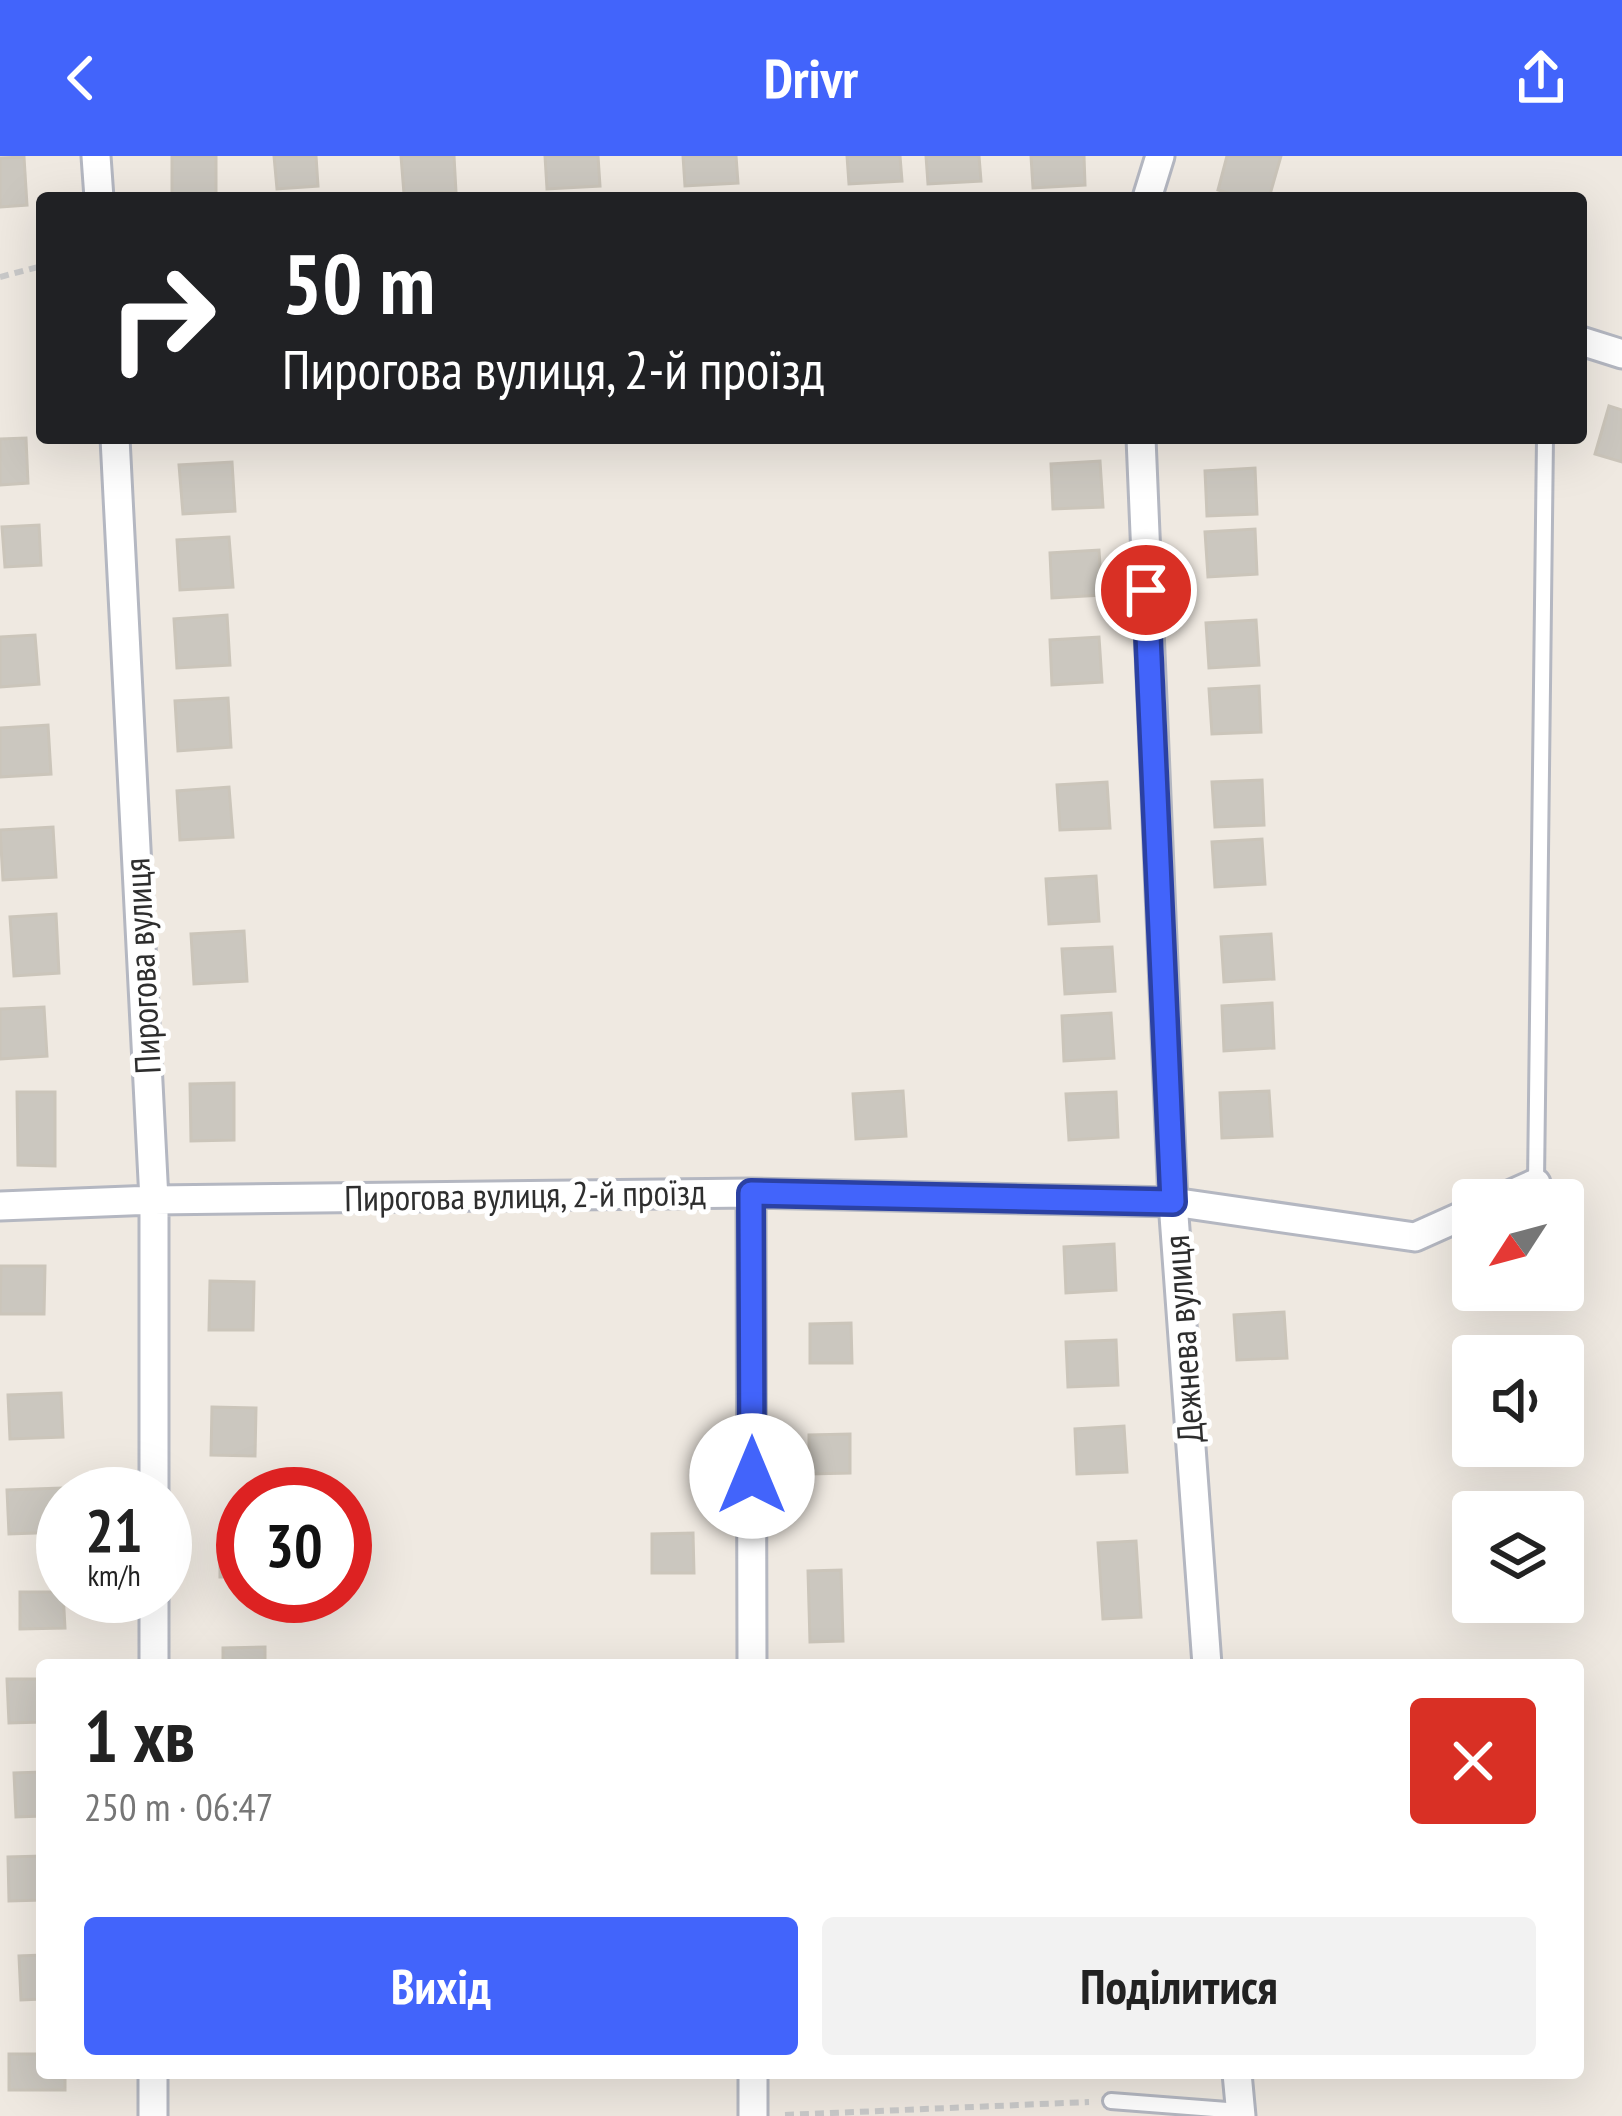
<!DOCTYPE html>
<html lang="uk">
<head>
<meta charset="utf-8">
<style>
  :root { --surface:#fff; --page:#f2f2f2; --text:#222; --muted:#767676; --accent:#4264fb }
  body { margin:0; font-family:"PT Sans Narrow",sans-serif; background:var(--page); color:var(--text); height:100vh; display:flex; flex-direction:column; font-size:45px; white-space:nowrap }
  * { box-sizing:border-box; margin:0 }
  p { font-size:39px; color:var(--muted) }
  .icon { flex:none; width:66px; height:66px; fill:none; stroke:currentColor; stroke-width:2; stroke-linecap:round; stroke-linejoin:round }
  .map { position:relative; flex:1; overflow:hidden }
  .drawer { position:absolute; left:36px; top:1503px; width:1548px; height:420px; display:flex; flex-direction:column; background:var(--surface); border-radius:12px; box-shadow:0 12px 48px #0002 }
  .drawer>* { flex:none }
  .hud { position:absolute; left:36px; top:36px; width:1551px; height:252px; border-radius:12px; box-shadow:0 12px 48px #0002; background:#202124; color:#fff; overflow:hidden }
  .needle { width:78px; rotate:234deg }
  .buttons { position:absolute; left:1452px; top:1023px; display:grid; gap:24px }
  .buttons a { display:grid; place-items:center; width:132px; height:132px; border-radius:12px; background:var(--surface); box-shadow:0 12px 48px #0002; font-size:60px }
  .speed { position:absolute; left:36px; top:1311px; display:flex; gap:24px; font-size:60px; font-weight:700; text-align:center }
  .speed>* { display:grid; place-content:center; width:156px; height:156px; border-radius:50%; background:var(--surface); box-shadow:0 12px 48px #0002; line-height:1 }
  .speed small { font-size:30px; font-weight:400 }
  .speed .limit { border:18px solid #d22; background:#fff; color:#111 }
  .pin { position:absolute; display:grid; place-items:center; width:102px; height:102px; color:#fff; margin:-51px; border:6px solid #fff; border-radius:50%; box-shadow:0 3px 12px #0007 }
  .me { position:absolute; width:132px; margin:-66px; rotate:0deg; stroke-linejoin:round; filter:drop-shadow(0 0 9px #0008) }
  .turn { display:flex; align-items:center; gap:42px; height:252px; padding:0 48px; font-size:54px }
  .turn .icon { width:156px; height:156px; stroke-width:2.5 }
  .turn b { display:block; font-size:84px; line-height:102px }
  .round { display:grid; place-items:center; flex:none; width:126px; height:126px; border-radius:12px; background:var(--page) }
  .headline { display:flex; align-items:center; justify-content:space-between; height:204px; padding:0 48px }
  h1 { font-size:72px; font-weight:600; line-height:90px }
  .button { display:flex; gap:24px; margin-top:auto; padding:24px 48px }
  .button a { flex:1; height:138px; border-radius:12px; background:var(--accent); color:#fff; font-size:48px; font-weight:600; line-height:138px; text-align:center }
  .button a+a { background:var(--page); color:var(--text) }
  header { display:flex; justify-content:space-between; align-items:center; height:156px; padding:0 48px; background:var(--accent); color:#fff; font-size:54px; font-weight:600 }
  .map>svg:first-child { display:block }
  .building { fill:#cbc7bf; stroke:#cbc5ba; stroke-width:3 }
  .lines { fill:none; stroke-linecap:round; stroke-linejoin:round }
  .lane-casing { stroke:#b4b7c1; stroke-width:20 }
  .street-casing { stroke:#b4b7c1; stroke-width:33 }
  .path { stroke:#c9c9c9; stroke-width:6; stroke-dasharray:9 6; stroke-linecap:butt }
  .lane { stroke:#fff; stroke-width:14 }
  .street { stroke:#fff; stroke-width:27 }
  .route-casing { stroke:#2b41a3; stroke-width:30 }
  .route { stroke:#4264fb; stroke-width:21 }
  .labels { text-anchor:middle; stroke-width:10; stroke-linejoin:round; paint-order:stroke }
  .street-label { font-size:36px; fill:#2e2e2e; stroke:#fff }
</style>
</head>
<body>
<header><svg class="icon" aria-label="back" viewBox="0 0 24 24"><path d="M15 5l-7 7 7 7"/></svg>Drivr<svg class="icon" aria-label="share" viewBox="0 0 24 24"><path d="M12 15V3M7 8l5-5 5 5M5 13v7h14v-7"/></svg></header>
<div class="map">
<svg width="1622" height="1960" viewBox="0 0 1622 1960">
  <rect width="100%" height="100%" fill="#efe9e1"/>
  <!-- building -->
  <path class="building" d="M 172,0 L 216,0 L 216,42 L 172,42 Z
    M 274,0 L 316,0 L 318,30 L 277,33 Z
    M 401,0 L 454,0 L 456,36 L 404,38 Z
    M 545,0 L 598,0 L 600,30 L 547,33 Z
    M 683,0 L 736,0 L 738,27 L 685,30 Z
    M 847,0 L 900,0 L 902,25 L 849,28 Z
    M 926,0 L 979,0 L 981,25 L 928,28 Z
    M 1031,0 L 1084,0 L 1085,29 L 1033,32 Z
    M 1227,0 L 1281,0 L 1269,42 L 1245,42 L 1218,34 Z
    M 24,1 L 27,49 L 0,51 L 0,2 Z
    M 1609,250 L 1622,254 L 1622,306 L 1595,298 Z
    M 26,282 L 28,327 L 0,329 L 0,283 Z
    M 1100,305 L 1103,351 L 1053,353 L 1051,308 Z
    M 232,306 L 235,355 L 183,358 L 179,309 Z
    M 1255,312 L 1257,358 L 1207,360 L 1205,315 Z
    M 39,369 L 41,409 L 5,411 L 2,371 Z
    M 1255,373 L 1257,418 L 1208,421 L 1205,376 Z
    M 229,381 L 233,431 L 180,434 L 177,384 Z
    M 1099,394 L 1102,439 L 1052,442 L 1050,397 Z
    M 227,459 L 230,509 L 177,512 L 174,463 Z
    M 1256,464 L 1259,509 L 1209,512 L 1206,467 Z
    M 35,479 L 39,528 L 0,531 L 0,481 Z
    M 1099,481 L 1102,526 L 1052,529 L 1050,484 Z
    M 1259,530 L 1261,576 L 1212,578 L 1209,533 Z
    M 228,542 L 231,591 L 178,595 L 175,545 Z
    M 48,569 L 51,618 L 0,621 L 0,572 Z
    M 1262,624 L 1264,669 L 1215,671 L 1212,626 Z
    M 1107,626 L 1110,672 L 1060,674 L 1057,629 Z
    M 229,631 L 233,681 L 180,684 L 177,635 Z
    M 53,671 L 56,721 L 3,724 L 0,674 Z
    M 1262,683 L 1265,728 L 1215,731 L 1212,686 Z
    M 1096,720 L 1099,765 L 1049,768 L 1046,723 Z
    M 56,758 L 59,817 L 14,820 L 10,761 Z
    M 244,775 L 247,825 L 194,828 L 191,778 Z
    M 1271,778 L 1274,823 L 1224,826 L 1221,781 Z
    M 1112,791 L 1115,835 L 1065,838 L 1062,793 Z
    M 1272,847 L 1274,892 L 1224,895 L 1222,850 Z
    M 44,851 L 47,900 L 0,903 L 0,853 Z
    M 1111,857 L 1114,902 L 1064,905 L 1062,860 Z
    M 234,927 L 234,984 L 191,985 L 190,928 Z
    M 903,935 L 906,980 L 856,983 L 853,938 Z
    M 1269,935 L 1272,980 L 1222,982 L 1220,937 Z
    M 17,936 L 55,936 L 55,1010 L 18,1009 Z
    M 1116,936 L 1118,981 L 1069,984 L 1066,938 Z
    M 1114,1088 L 1116,1134 L 1066,1137 L 1064,1091 Z
    M 1,1110 L 45,1110 L 44,1158 L 0,1158 Z
    M 210,1125 L 254,1126 L 253,1174 L 209,1174 Z
    M 1284,1156 L 1287,1202 L 1237,1204 L 1234,1159 Z
    M 851,1167 L 852,1207 L 810,1207 L 810,1168 Z
    M 1116,1184 L 1118,1229 L 1068,1231 L 1066,1186 Z
    M 61,1237 L 63,1281 L 10,1283 L 8,1239 Z
    M 212,1251 L 256,1252 L 255,1300 L 211,1299 Z
    M 1124,1270 L 1127,1316 L 1077,1318 L 1075,1273 Z
    M 850,1278 L 850,1317 L 809,1318 L 809,1279 Z
    M 61,1332 L 63,1376 L 9,1378 L 7,1334 Z
    M 693,1377 L 694,1417 L 652,1417 L 652,1378 Z
    M 220,1381 L 243,1382 L 243,1421 L 220,1421 Z
    M 1136,1385 L 1141,1461 L 1103,1463 L 1098,1387 Z
    M 841,1414 L 843,1485 L 810,1486 L 808,1415 Z
    M 20,1436 L 63,1436 L 65,1472 L 20,1473 Z
    M 265,1491 L 265,1509 L 223,1509 L 223,1492 Z
    M 7,1523 L 42,1523 L 42,1566 L 9,1567 Z
    M 42,1616 L 42,1660 L 16,1661 L 14,1617 Z
    M 42,1700 L 42,1744 L 9,1745 L 8,1701 Z
    M 42,1799 L 42,1843 L 21,1844 L 19,1800 Z
    M 9,1898 L 42,1898 L 42,1917 L 65,1917 L 65,1934 L 9,1934 Z"/>
  <g class="lines">
    <!-- lane casing -->
    <g class="lane-casing">
      <path id="lane" d="M 1536,1027 L 1545,282
        M 1111,1945 L 1240,1955"/>
    </g>
    <!-- street casing -->
    <g class="street-casing">
      <path id="street" d="M 96,0 L 99,42
        M 1147,42 L 1160,0
        M 1581,185 L 1622,198
        M 115,282 L 154,1044 L 154,1338
        M 1141,282 L 1173,1046 L 1207,1509
        M 751,1037 L 752,1509
        M 1498,1044 L 1536,1027
        M 0,1050 L 154,1044 L 751,1037 L 1173,1046 L 1415,1081 L 1473,1055
        M 154,1509 L 154,1440
        M 753,1917 L 753,1960
        M 1237,1917 L 1241,1960
        M 153,1960 L 153,1917"/>
    </g>
    <!-- path -->
    <path class="path" d="M 0,121 L 42,110
      M 785,1959 L 1089,1946"/>
    <!-- lane -->
    <use href="#lane" class="lane"/>
    <!-- street -->
    <use href="#street" class="street"/>
  </g>
  <g class="lines">
    <!-- route casing -->
    <g class="route-casing">
      <path id="route" d="M 752,1320 L 751,1037 L 1173,1046 L 1146,434"/>
    </g>
    <!-- route -->
    <use href="#route" class="route"/>
  </g>
  <g class="labels">
    <!-- street labels -->
    <g class="street-label">
      <text transform="translate(142 810) rotate(-93)" y="13">Пирогова вулиця</text>
      <text transform="translate(525 1039) rotate(-1)" y="13">Пирогова вулиця, 2-й проїзд</text>
      <text transform="translate(1183 1183) rotate(-94)" y="13">Дежнева вулиця</text>
    </g>
  </g>
</svg>
<div class="buttons">
<a><svg class="needle" viewBox="-14 -14 28 28"><path d="M0-13l5 13h-10z" fill="#e53935"/><path d="M0 13l5-13h-10z" fill="#767676"/></svg></a>
<a><svg class="icon" aria-label="sound" viewBox="0 0 24 24"><path d="M4 9h4l5-4v14l-5-4H4zM17 9q2 3 0 6"/></svg></a>
<a><svg class="icon" aria-label="layers" viewBox="0 0 24 24"><path d="M12 4l9 5-9 5-9-5zM3 14l9 5 9-5"/></svg></a>
</div>
<div class="speed"><div>21<small>km/h</small></div><div class="limit">30</div></div>
<div class="pin" style="left:1146px;top:434px;background:#d93025"><svg class="icon" aria-label="arrive" viewBox="0 0 24 24"><path d="M6 21V4h12l-3 4 3 4H6"/></svg></div>
<svg class="me" style="left:752px;top:1320px" viewBox="-20 -20 40 40"><circle r="19" fill="#fff"/><path d="M0-13L10 11 0 6-10 11z" fill="#4264fb"/></svg>
<div class="hud">
<div class="turn"><svg class="icon" aria-label="right" viewBox="0 0 24 24"><path d="M7 20v-9h11M14 6l5 5-5 5"/></svg><div><b>50 m</b>Пирогова вулиця, 2-й проїзд</div></div>
</div>
<section class="drawer">
<div class="headline"><div><h1>1 хв</h1><p>250 m · 06:47</p></div><a class="round" style="background:#d93025;color:#fff"><svg class="icon" aria-label="close" viewBox="0 0 24 24"><path d="M6 6l12 12M18 6L6 18"/></svg></a></div>
<div class="button"><a>Вихід</a><a>Поділитися</a></div>
</section>
</div>
</body>
</html>
